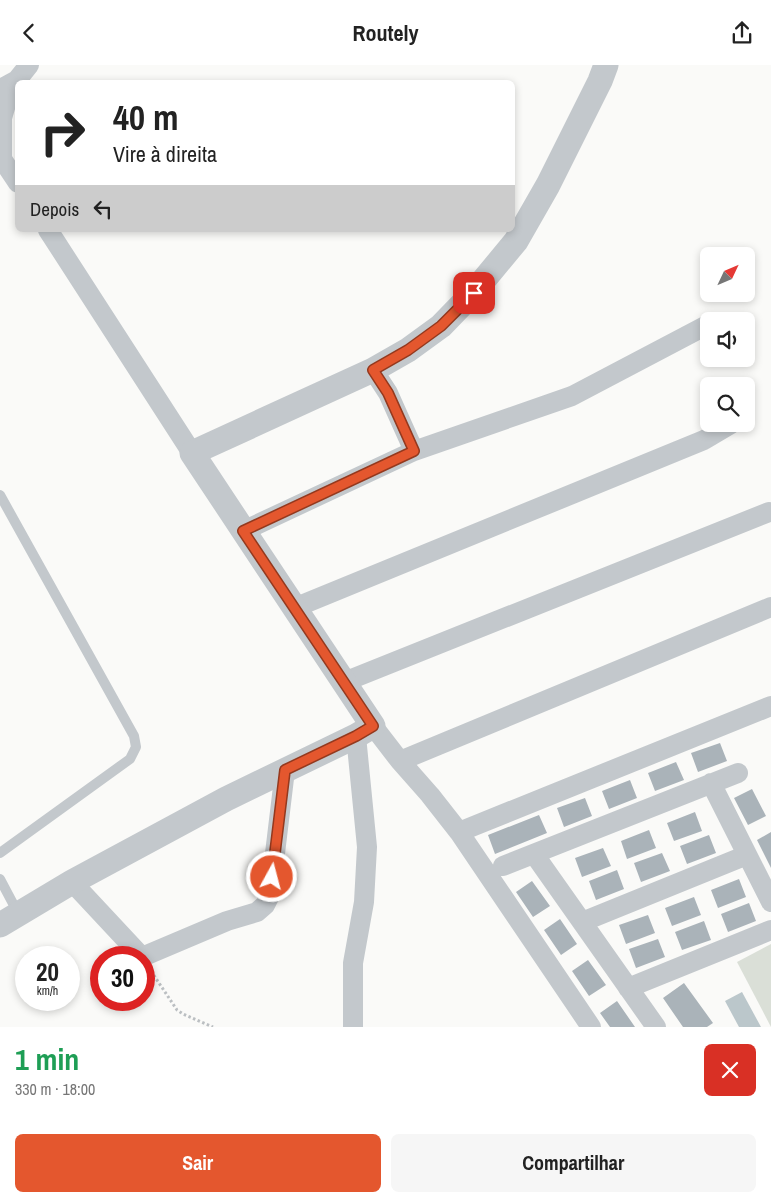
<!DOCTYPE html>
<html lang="pt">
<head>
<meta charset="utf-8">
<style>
  :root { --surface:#fff; --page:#f6f6f6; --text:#222; --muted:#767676; --accent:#e4572e }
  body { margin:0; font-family:"Archivo Narrow",sans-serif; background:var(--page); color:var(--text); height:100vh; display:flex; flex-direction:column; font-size:19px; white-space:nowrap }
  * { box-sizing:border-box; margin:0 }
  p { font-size:16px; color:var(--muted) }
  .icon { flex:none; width:28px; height:28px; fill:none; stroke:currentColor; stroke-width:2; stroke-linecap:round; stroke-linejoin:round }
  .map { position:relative; height:962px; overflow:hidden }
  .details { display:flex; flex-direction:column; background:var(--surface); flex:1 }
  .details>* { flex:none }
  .guide { position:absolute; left:15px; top:15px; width:500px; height:152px; border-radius:8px; box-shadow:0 2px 8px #0003; background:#fff; color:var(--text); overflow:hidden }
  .needle { width:32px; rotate:46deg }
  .fabs { position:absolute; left:700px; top:182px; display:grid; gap:10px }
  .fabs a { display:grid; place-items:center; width:55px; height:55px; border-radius:8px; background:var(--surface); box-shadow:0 2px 8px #0003; font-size:25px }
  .speed { position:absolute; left:15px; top:881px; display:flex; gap:10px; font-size:25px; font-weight:700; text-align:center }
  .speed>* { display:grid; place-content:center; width:65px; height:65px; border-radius:50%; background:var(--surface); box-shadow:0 2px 8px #0003; line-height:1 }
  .speed small { font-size:12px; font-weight:400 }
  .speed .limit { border:8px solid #d22; background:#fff; color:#111 }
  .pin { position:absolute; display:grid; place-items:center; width:42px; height:42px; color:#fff; margin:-21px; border-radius:10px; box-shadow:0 2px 8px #0006 }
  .me { position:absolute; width:55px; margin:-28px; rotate:7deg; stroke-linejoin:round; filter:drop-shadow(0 0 4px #0008) }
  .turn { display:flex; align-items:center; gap:18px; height:105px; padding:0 15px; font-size:22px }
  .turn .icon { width:65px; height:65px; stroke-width:2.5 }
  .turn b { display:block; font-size:35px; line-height:42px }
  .then { display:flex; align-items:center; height:48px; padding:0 15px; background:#0003; gap:10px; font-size:19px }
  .round { display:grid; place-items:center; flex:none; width:52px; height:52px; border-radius:8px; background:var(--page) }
  .head { display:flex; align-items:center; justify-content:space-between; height:85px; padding:0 15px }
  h1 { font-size:30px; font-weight:700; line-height:38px; color:#1e9e55 }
  .cta { display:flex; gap:10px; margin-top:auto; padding:10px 15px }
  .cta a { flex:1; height:58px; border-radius:8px; background:var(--accent); color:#fff; font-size:20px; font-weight:700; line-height:58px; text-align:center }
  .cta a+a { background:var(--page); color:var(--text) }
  header { display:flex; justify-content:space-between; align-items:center; height:65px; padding:0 15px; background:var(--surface); font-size:22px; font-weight:700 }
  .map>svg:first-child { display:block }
  .green { fill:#dadfd7 }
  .water { fill:#bbc7cb }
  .building { fill:#aab3b9 }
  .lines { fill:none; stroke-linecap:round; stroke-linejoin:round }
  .path { stroke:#bbbfc2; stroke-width:3; stroke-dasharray:2.5 2.5; stroke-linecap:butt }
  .service { stroke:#c3c8cc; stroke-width:10 }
  .minor { stroke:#c3c8cc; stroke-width:20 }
  .tertiary { stroke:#c3c8cc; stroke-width:25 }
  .route-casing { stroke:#94391e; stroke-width:12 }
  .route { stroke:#e4572e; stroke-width:9 }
</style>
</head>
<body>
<header><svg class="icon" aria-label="back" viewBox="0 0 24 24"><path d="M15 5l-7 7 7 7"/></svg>Routely<svg class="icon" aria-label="share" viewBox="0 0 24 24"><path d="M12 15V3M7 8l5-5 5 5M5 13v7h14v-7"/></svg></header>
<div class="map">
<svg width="771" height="962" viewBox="0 0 771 962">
  <rect width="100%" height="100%" fill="#fafaf8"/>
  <!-- green -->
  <path class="green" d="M 771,879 L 771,962 L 737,897 Z"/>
  <!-- water -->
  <path class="water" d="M 742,927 L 761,962 L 739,962 L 725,936 Z"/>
  <!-- building -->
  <path class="building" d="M 720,678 L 727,696 L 698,707 L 691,688 Z
    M 676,697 L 684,715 L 655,726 L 648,708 Z
    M 630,715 L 637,733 L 609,744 L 602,726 Z
    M 752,724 L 766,751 L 748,760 L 734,733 Z
    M 585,733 L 592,751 L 564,762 L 557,743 Z
    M 695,747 L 702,766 L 674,776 L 667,758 Z
    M 539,750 L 547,768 L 495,789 L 488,770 Z
    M 649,765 L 656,783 L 627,794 L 621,776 Z
    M 771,767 L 771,803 L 757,775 Z
    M 709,770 L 716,788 L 687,799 L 680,781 Z
    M 603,783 L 611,801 L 582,812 L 575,793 Z
    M 662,788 L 670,806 L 641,817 L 634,798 Z
    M 617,805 L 624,824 L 596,835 L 589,816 Z
    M 739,814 L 746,832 L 718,843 L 711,825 Z
    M 532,816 L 550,841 L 533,852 L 516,827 Z
    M 694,832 L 701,850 L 672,861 L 665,843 Z
    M 749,838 L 756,856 L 728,867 L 721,849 Z
    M 648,850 L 655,868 L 626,879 L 619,860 Z
    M 560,854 L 577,879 L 561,890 L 544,865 Z
    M 704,856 L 711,875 L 682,885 L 675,867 Z
    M 658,874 L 665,892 L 636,903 L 629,884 Z
    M 588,895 L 606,920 L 589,931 L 572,906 Z
    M 684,918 L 713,958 L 707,962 L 683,962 L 663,933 Z
    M 617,936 L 635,962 L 610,962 L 600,948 Z"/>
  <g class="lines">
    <!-- path -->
    <path class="path" d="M 151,906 L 177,945 L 183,949 L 213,962"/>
    <!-- service -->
    <path class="service" d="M 0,430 L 134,671 L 136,682 L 130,694 L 0,788
      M 0,814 L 18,848"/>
    <!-- minor -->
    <path class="minor" d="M 6,21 L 17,15 L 29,0
      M 0,91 L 18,118
      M 2,94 L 2,53 L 7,36 L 17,15
      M 48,165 L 192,388
      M 414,386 L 572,331 L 707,260
      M 243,466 L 414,386 L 388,328 L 373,305
      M 294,543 L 704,375 L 731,359
      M 344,617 L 769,447
      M 373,661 L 400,696 L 430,730 L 459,767 L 591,962
      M 400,696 L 771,542
      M 711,718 L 771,837
      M 459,767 L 771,641
      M 534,789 L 656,962
      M 503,801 L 738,708
      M 72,817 L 142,892 L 227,856 L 257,847 L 265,840 L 270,830 L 285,705
      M 582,857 L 747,790
      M 628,923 L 771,865
      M 353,962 L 353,898 L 364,837 L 367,782 L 356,671"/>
    <!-- tertiary -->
    <path class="tertiary" d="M 0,860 L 72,817 L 226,734 L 356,671 L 373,661 L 192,388 L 373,305 L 408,285 L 441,261 L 473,228 L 516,176 L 548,120 L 600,16 L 606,0"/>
  </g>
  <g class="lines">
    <!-- route casing -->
    <g class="route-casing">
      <path id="route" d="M 272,812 L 285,705 L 356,671 L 373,661 L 243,466 L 414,386 L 388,328 L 373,305 L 408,285 L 441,261 L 474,228"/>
    </g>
    <!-- route -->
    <use href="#route" class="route"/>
  </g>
</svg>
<div class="fabs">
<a><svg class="needle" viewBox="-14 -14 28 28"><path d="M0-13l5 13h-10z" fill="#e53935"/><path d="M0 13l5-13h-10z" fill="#767676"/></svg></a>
<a><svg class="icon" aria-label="sound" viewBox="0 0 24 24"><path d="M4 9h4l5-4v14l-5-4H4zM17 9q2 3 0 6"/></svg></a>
<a><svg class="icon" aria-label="search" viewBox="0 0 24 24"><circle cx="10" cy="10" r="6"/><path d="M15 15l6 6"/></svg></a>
</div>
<div class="speed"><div>20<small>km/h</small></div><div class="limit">30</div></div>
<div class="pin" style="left:474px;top:228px;background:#d93025"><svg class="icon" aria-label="arrive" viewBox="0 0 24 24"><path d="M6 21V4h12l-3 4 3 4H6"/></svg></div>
<svg class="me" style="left:272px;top:812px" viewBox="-20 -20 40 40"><circle r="17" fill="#e4572e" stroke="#fff" stroke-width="3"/><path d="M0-11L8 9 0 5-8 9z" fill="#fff"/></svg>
<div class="guide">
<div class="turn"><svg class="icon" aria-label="right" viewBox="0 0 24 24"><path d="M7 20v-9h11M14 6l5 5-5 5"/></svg><div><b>40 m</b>Vire à direita</div></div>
<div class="then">Depois<svg class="icon" aria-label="left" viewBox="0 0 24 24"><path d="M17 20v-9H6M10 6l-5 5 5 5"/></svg></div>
</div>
</div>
<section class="details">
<div class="head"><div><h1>1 min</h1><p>330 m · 18:00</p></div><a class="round" style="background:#d93025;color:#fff"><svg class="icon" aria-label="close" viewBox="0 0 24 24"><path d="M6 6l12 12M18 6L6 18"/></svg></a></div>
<div class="cta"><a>Sair</a><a>Compartilhar</a></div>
</section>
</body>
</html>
